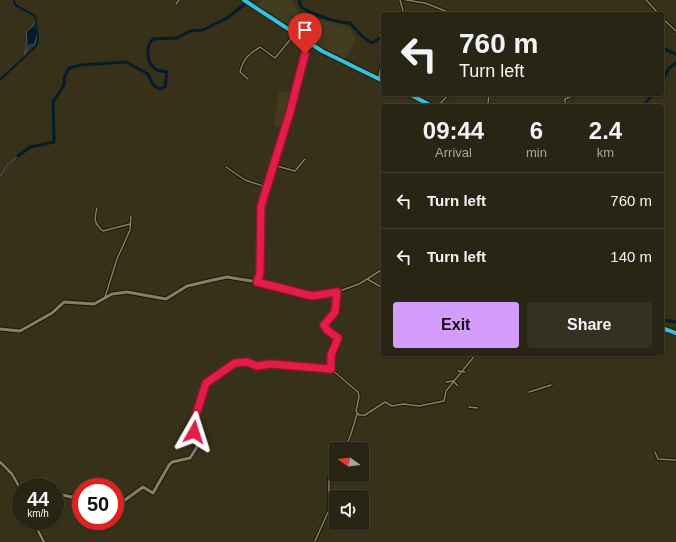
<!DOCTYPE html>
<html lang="en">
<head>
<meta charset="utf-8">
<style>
  :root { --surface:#292514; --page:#353122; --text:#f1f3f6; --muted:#a5a5a0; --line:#454234; --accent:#d49cfc }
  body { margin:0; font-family:Arial,sans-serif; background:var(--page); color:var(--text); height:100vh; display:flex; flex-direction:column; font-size:15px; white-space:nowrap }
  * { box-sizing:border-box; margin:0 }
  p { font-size:13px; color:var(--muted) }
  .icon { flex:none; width:22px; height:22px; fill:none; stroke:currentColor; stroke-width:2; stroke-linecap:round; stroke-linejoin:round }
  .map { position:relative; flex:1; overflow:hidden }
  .side { position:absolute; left:381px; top:104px; width:283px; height:252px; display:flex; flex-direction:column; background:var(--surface); border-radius:4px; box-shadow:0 1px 3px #0004,0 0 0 1px var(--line) }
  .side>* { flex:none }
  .banner { position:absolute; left:381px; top:12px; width:283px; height:84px; border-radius:4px; box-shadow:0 1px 3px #0004,0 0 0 1px var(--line); background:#292514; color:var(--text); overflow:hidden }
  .needle { width:26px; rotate:284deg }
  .controls { position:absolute; left:329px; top:442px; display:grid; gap:8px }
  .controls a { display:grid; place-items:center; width:40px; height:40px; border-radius:4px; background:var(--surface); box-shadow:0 1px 3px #0004,0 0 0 1px var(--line); font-size:20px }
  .speed { position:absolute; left:12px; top:478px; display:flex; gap:8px; font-size:20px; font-weight:700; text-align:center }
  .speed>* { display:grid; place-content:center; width:52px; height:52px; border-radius:50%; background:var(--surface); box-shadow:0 1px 3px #0004,0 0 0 1px var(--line); line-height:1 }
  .speed small { font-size:10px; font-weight:400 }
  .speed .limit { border:6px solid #d22; background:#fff; color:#111 }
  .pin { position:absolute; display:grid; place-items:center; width:34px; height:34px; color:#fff; margin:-41px -17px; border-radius:50% 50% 50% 0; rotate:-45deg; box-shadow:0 0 4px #0007 }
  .pin .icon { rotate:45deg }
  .me { position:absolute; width:44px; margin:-22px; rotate:6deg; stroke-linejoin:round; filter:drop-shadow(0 0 3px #0008) }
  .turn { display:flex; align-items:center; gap:14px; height:84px; padding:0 12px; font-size:18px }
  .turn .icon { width:52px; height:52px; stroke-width:2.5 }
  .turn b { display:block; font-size:28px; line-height:34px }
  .eta { display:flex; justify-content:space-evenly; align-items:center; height:68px; text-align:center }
  .eta b { font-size:24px; font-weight:600; line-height:28px }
  .cta { display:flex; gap:8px; margin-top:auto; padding:8px 12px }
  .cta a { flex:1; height:46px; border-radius:4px; background:var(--accent); color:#111; font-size:16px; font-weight:600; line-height:46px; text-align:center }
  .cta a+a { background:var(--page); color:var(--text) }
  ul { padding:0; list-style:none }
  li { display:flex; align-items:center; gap:12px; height:56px; padding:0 12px; border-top:1px solid var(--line) }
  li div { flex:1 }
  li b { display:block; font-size:15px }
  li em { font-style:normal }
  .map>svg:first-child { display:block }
  .built { fill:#423b1d }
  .water { fill:#041c2b; stroke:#4a5a60 }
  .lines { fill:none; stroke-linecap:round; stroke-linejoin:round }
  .stream { stroke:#4a5a60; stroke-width:1 }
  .canal { stroke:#041c2b; stroke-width:2 }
  .river { stroke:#041c2b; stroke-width:3 }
  .minor-casing { stroke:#1e1803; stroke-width:3.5 }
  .tertiary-casing { stroke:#1e1803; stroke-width:4.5 }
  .secondary-casing { stroke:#1e1803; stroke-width:5 }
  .trunk-casing { stroke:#1e1803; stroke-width:6 }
  .minor { stroke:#867f66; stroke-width:1.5 }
  .tertiary { stroke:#867f66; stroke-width:2.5 }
  .secondary { stroke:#867f66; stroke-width:3 }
  .trunk { stroke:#34c0df; stroke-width:4 }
  .route-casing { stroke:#92132f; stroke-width:10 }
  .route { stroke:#e11d48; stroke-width:7 }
</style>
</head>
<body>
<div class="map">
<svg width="676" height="542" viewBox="0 0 676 542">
  <rect width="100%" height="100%" fill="#37311a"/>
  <!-- built -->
  <path class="built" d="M 260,0 L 292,0 L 300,15 L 350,27 L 356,40 L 344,61 L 257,5 Z
    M 279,92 L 293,92 L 291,107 L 283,128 L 274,125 Z"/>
  <!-- water -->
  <path class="water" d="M 35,19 L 37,36 L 34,45 L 29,45 L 24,58 L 27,43 L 26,32 L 34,25 Z"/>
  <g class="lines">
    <!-- stream -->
    <path class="stream" d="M 0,177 L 7,165 L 18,156"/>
    <!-- canal -->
    <path class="canal" d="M 0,80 L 36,46 L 38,39 L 35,16 L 15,5 L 14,0"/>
    <!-- river -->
    <path class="river" d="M 299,0 L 301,7 C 311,14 337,23 350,23 L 363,37 L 372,43 L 383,36
      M 662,48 L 676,54
      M 662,83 L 669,68 L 676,63
      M 643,106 L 653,94
      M 662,126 L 662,130
      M 18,156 L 30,147 L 54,142 L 53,102 L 64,85 L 64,78 L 69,68 L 81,65 L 126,62 L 148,74 L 153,85 L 160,89 L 165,87 L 167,72 C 164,71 160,71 157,70 C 146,64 145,47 153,39 L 177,38 L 190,31 L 203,30 L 227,18 L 250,0
      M 662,316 L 664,320 L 676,322"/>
    <!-- minor casing -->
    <g class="minor-casing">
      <path id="minor" d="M 400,0 L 404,14
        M 406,0 L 425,3 L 453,14
        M 646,0 L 659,14
        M 176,4 L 179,0
        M 662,18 L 676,31
        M 383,30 L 380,35 L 383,43
        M 379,77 L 383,53
        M 248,79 L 240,72 C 243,59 249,54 260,47 L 275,58 L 294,35
        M 489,94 L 488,104 L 491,106
        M 438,106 L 449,94
        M 565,106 L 565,99 L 578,94
        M 273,165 L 295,171 L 305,159
        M 226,167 L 245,180 L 266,187
        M 97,208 C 94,219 94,224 103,231 L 130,224
        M 367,279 L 383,288
        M 257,282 L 312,296 L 337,292 L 359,284 L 383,269
        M 337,292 L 335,312 L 324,325 L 327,330 L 338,338 L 331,355 L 331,369 L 358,392 L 359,397 L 356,411 L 359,415 L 365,415 L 385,402 L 392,406 L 403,404 L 419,406 L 444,401 L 446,391 L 476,354
        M 105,297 L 117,259 L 130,230 L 131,216
        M 458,371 L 465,372
        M 446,382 L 453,381 L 458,386
        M 529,392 L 551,385
        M 469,407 L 478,408
        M 344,449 L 350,437 L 357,414
        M 655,452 L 658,459 L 676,460
        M 315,541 L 329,510 L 329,477 L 336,464"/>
    </g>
    <!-- tertiary casing -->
    <g class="tertiary-casing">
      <path id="tertiary" d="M 0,462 L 12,474 L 21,490
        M 33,521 L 44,542"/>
    </g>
    <!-- secondary casing -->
    <g class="secondary-casing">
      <path id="secondary" d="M 0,329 L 20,331 L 52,313 L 64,302 L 94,304 L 112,294 L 127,292 L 166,299 L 187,286 L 213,280 L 227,277 L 257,282 L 260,273 L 261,206 L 290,112 L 309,43
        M 55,493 L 71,497 L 81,494
        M 115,497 L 125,500 L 143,487 L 153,493 L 169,465 L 172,462 L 190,458 L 197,447 L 194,421 L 206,383 L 235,363 L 247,362 L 257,367 L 271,364 L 331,369"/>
    </g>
    <!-- trunk casing -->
    <g class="trunk-casing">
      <path id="trunk" d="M 244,0 L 322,51 L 383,81
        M 409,94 L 432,106
        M 662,328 L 676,333"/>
    </g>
    <!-- minor -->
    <use href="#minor" class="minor"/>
    <!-- tertiary -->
    <use href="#tertiary" class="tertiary"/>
    <!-- secondary -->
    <use href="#secondary" class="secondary"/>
    <!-- trunk -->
    <use href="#trunk" class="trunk"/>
  </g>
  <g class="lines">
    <!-- route casing -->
    <g class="route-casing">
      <path id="route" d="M 194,432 L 194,421 L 206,383 L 235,363 L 247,362 L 257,366 L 271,364 L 331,369 L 331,355 L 338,338 L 327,330 L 324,325 L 335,312 L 337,292 L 312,296 L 257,282 L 260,273 L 261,206 L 290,112 L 305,54"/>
    </g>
    <!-- route -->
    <use href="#route" class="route"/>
  </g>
</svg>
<div class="controls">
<a><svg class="needle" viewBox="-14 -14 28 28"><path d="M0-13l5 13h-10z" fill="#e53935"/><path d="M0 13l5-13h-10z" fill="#a5a5a0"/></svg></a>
<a><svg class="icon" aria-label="sound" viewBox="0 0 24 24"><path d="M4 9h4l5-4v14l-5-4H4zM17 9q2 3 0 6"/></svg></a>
</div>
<div class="speed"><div>44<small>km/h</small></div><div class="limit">50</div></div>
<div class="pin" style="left:305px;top:54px;background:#d93025"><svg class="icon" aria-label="arrive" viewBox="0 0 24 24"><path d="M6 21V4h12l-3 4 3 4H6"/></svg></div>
<svg class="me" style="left:194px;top:432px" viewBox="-20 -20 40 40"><path d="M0-17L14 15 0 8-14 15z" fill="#e11d48" stroke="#fff" stroke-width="4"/></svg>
<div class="banner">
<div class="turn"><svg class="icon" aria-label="left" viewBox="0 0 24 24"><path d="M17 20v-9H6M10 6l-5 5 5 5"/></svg><div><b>760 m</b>Turn left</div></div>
</div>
<section class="side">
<div class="eta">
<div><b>09:44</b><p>Arrival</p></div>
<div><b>6</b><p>min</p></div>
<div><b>2.4</b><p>km</p></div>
</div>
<ul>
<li><svg class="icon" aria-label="left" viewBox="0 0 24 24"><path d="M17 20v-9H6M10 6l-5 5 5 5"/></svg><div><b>Turn left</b></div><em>760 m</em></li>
<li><svg class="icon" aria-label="left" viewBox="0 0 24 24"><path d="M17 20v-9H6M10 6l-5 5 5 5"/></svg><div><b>Turn left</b></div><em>140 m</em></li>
</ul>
<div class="cta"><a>Exit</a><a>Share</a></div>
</section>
</div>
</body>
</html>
